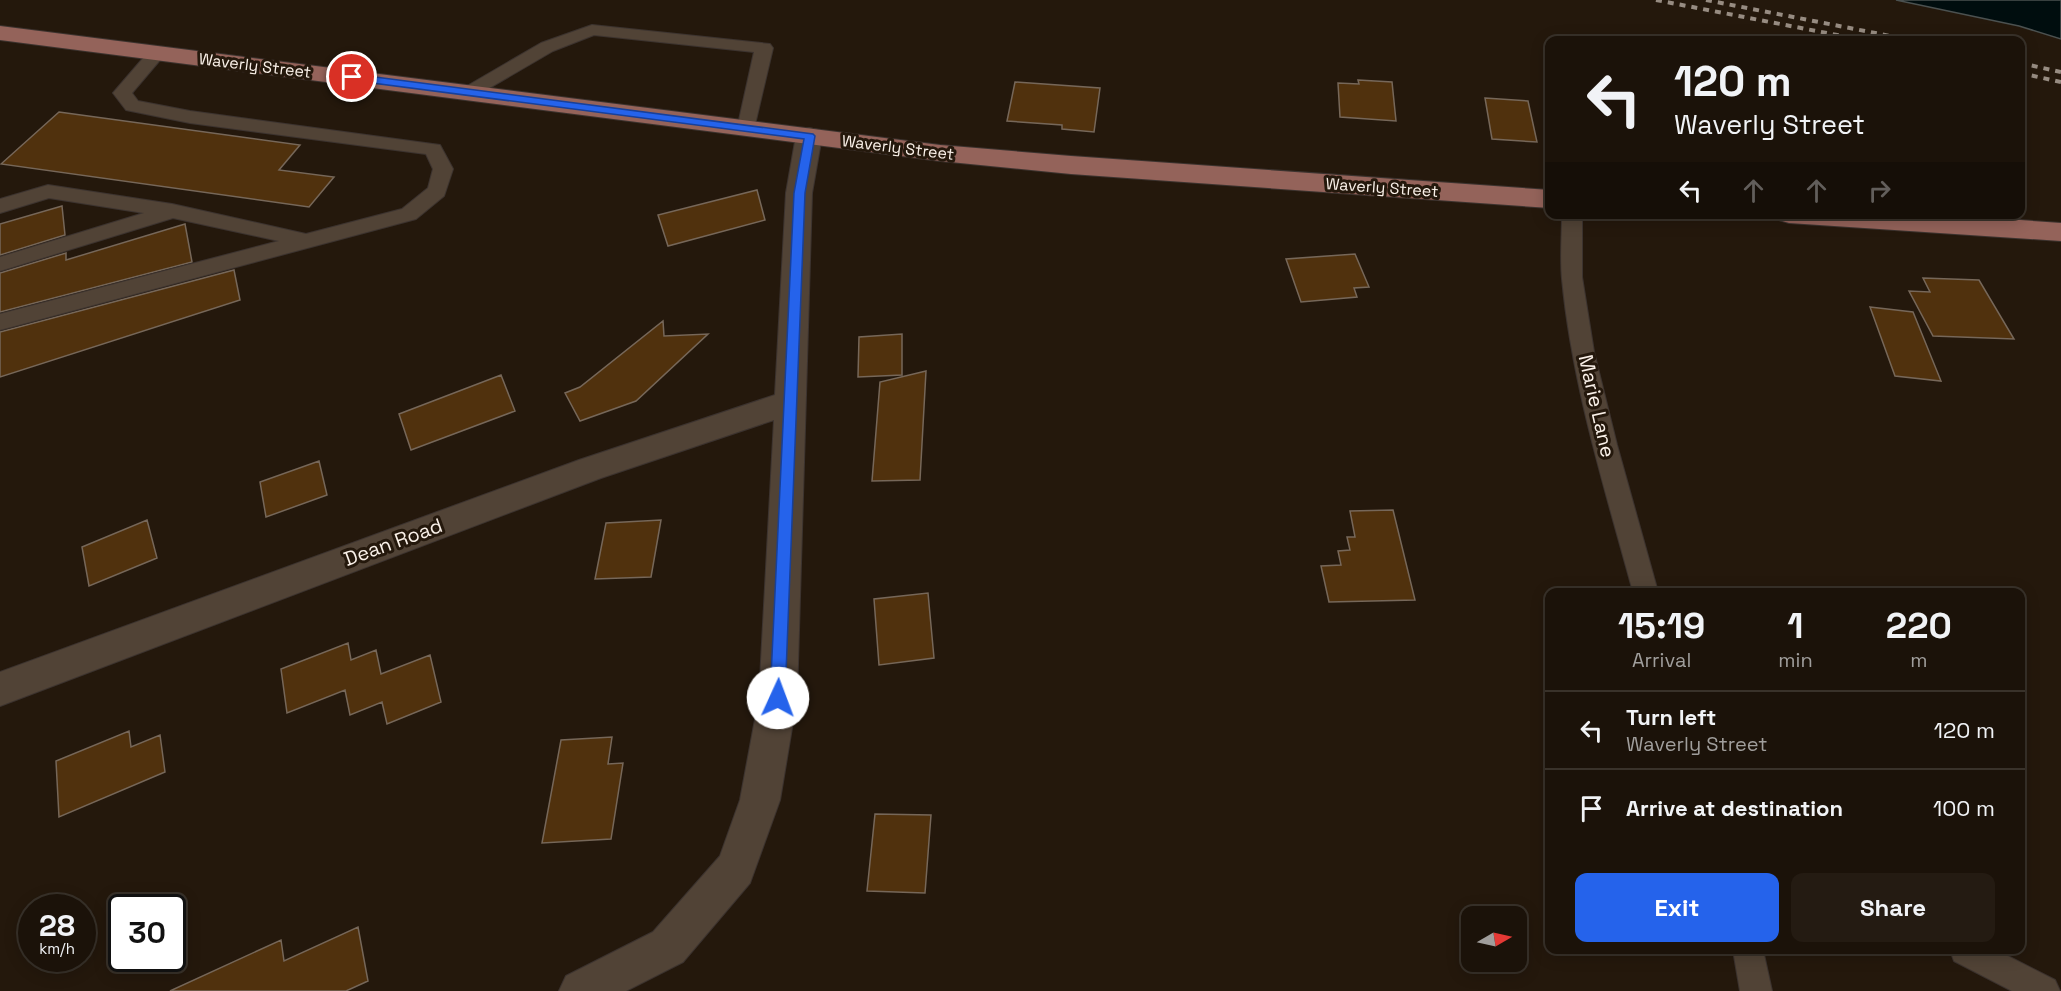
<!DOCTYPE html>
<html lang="en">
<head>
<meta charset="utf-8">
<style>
  :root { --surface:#1b1209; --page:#241b12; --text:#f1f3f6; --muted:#a09e9c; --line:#39322a; --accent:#2563eb }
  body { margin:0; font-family:"Space Grotesk",sans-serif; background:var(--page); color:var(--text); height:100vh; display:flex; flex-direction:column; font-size:22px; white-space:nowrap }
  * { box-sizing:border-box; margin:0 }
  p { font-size:20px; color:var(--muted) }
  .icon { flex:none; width:33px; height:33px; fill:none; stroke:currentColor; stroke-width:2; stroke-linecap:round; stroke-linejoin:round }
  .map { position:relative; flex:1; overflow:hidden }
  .drawer { position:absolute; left:1545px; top:588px; width:480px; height:366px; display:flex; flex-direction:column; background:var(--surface); border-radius:12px; box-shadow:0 3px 15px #0003,0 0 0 2px var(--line) }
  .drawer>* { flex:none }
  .top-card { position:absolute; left:1545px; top:36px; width:480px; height:183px; border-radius:12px; box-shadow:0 3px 15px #0003,0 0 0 2px var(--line); background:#1b1209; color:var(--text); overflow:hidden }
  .needle { width:39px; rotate:81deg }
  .tools { position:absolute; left:1461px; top:906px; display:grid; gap:12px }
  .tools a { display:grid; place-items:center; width:66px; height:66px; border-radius:12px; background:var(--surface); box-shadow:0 3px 15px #0003,0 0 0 2px var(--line); font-size:30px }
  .speed { position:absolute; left:18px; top:894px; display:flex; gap:12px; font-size:30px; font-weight:700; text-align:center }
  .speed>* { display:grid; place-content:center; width:78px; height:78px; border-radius:50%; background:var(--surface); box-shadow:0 3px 15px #0003,0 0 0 2px var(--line); line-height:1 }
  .speed small { font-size:15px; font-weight:400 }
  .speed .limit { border:3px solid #111; border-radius:9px; background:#fff; color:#111 }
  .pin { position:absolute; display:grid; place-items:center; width:51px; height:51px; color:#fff; margin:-26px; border:3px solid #fff; border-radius:50%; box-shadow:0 2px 6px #0007 }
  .me { position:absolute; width:66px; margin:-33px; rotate:2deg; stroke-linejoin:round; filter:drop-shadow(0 0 4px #0008) }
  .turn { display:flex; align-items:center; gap:21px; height:126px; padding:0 30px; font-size:27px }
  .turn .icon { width:78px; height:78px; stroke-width:2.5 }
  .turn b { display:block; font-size:42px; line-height:51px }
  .lanes { display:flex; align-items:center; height:57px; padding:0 30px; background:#0003; justify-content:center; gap:30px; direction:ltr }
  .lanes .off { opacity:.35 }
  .eta { display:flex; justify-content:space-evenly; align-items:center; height:102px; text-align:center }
  .eta b { font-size:36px; font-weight:800; line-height:42px }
  .primary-button { display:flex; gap:12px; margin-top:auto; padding:12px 30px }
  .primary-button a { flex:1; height:69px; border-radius:12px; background:var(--accent); color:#fff; font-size:24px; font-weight:800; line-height:69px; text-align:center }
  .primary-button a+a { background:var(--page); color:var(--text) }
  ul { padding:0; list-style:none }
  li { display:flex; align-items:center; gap:18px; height:78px; padding:0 30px; border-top:2px solid var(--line) }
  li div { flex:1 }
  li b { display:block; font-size:22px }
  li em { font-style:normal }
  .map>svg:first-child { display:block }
  .water { fill:#000d0e; stroke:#4b5150; stroke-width:1.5 }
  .building { fill:#50310d; stroke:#766759; stroke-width:1.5 }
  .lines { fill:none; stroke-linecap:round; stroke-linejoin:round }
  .service-casing { stroke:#3c332f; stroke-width:2 }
  .minor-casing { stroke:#3c332f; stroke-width:2 }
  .primary-casing { stroke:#3c332f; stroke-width:2 }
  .service { fill:#514336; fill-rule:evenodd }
  .minor { fill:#514336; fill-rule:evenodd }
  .primary { fill:#94635a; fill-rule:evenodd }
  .rail { stroke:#978c82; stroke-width:4; stroke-dasharray:6 6; stroke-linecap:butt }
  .route { fill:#2563eb; stroke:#184099; stroke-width:1.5 }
  .labels { text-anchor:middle; stroke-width:6; stroke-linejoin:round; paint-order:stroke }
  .far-street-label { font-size:16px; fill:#faf1e9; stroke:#24180c }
  .street-label { font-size:20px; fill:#faf1e9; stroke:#24180c }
</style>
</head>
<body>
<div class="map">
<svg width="2061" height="991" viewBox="0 0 2061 991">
  <rect width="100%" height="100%" fill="#24180c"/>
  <!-- water -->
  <path class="water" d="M 1896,0 L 2061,0 L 2061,39 L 2019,26 Z"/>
  <!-- building -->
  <path class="building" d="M 1358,80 L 1392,82 L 1396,121 L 1340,117 L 1338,83 L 1359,84 Z
    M 1015,82 L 1100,88 L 1094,132 L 1062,129 L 1062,125 L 1007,121 Z
    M 1485,98 L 1528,101 L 1537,142 L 1492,139 Z
    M 59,112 L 300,145 L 279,170 L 334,177 L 309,207 L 1,164 Z
    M 757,190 L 765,220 L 668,246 L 658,215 Z
    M 62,206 L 65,235 L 0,255 L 0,224 Z
    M 185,224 L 192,262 L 0,312 L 0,273 L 66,253 L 66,260 Z
    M 1355,254 L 1369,287 L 1354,288 L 1357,297 L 1301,302 L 1286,259 Z
    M 234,270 L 240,300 L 0,377 L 0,332 Z
    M 1923,278 L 1979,280 L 2014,339 L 1933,336 L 1909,291 L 1930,292 Z
    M 1870,307 L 1913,312 L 1941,381 L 1895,376 Z
    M 663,321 L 664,336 L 708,334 L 636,401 L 580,421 L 565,393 L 580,387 Z
    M 902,334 L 902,375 L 858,377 L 859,337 Z
    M 926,371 L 920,480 L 872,481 L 880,382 Z
    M 501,375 L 515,411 L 411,450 L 399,414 Z
    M 319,461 L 327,495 L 266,517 L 260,482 Z
    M 1393,510 L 1415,600 L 1329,602 L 1321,566 L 1341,565 L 1338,551 L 1350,550 L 1347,537 L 1355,537 L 1350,511 Z
    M 147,520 L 157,558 L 89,586 L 82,547 Z
    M 661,520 L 651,577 L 595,579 L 606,523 Z
    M 928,593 L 934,658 L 879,665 L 874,599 Z
    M 348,643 L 351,660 L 376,650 L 381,674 L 430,655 L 441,702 L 387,724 L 382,702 L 350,715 L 345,690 L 287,713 L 281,669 Z
    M 129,731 L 131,747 L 160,735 L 165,772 L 59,817 L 56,761 Z
    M 612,737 L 608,764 L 623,763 L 611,839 L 542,843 L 561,740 Z
    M 875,814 L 931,815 L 925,893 L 867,891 Z
    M 358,927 L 368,981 L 346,991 L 170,991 L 281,940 L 284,961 Z"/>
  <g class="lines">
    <!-- service casing -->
    <g class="service-casing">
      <path id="service" d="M 592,25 L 770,44 L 773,48 L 753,133 L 739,133 L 737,129 L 754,52 L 594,35 L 553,51 L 474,97 L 462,97 L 459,93 L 462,89 L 541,43 Z
        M 157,48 L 163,49 L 166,53 L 132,93 L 138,101 L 190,111 L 440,145 L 453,169 L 444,196 L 416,219 L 0,330 L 0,314 L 279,241 L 173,218 L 0,271 L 0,257 L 144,213 L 49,198 L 0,213 L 0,199 L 48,185 L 172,204 L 306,234 L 402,209 L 428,188 L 433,169 L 426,154 L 190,123 L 126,110 L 113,93 L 151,49 Z
        M 1562,214 L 1582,214 L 1582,277 L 1594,352 L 1617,445 L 1658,592 L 1633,592 C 1605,489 1572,385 1562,279 C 1560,258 1562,236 1562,214 Z
        M 1733,950 L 1763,950 L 1772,991 L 1740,991 Z
        M 1950,950 L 1996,950 L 2055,980 L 2060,991 L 2012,991 L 1954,961 Z"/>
    </g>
    <!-- minor casing -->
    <g class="minor-casing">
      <path id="minor" d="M 809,128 L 818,130 L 822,136 L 812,193 L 797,698 L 780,800 L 750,883 L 683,962 L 626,991 L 559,991 L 566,976 L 653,932 L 720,856 L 740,800 L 759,698 L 774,420 L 601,478 L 0,706 L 0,672 L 579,460 L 775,395 L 786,193 L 796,136 L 800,130 Z"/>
    </g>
    <!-- primary casing -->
    <g class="primary-casing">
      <path id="primary" d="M 0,26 L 940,145 L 1071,156 L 1550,190 L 1550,208 L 1071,174 L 940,161 L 0,40 Z
        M 1776,214 L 1938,214 L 2061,223 L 2061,241 L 1789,223 L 1779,220 Z"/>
    </g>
    <!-- service -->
    <use href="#service" class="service"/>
    <!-- minor -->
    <use href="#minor" class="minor"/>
    <!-- primary -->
    <use href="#primary" class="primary"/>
    <!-- rail -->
    <path class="rail" d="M 1656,0 L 1863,40
      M 1706,0 L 1911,40
      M 2020,63 L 2061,72
      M 2020,73 L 2061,82"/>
  </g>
  <!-- route -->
  <path class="route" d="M 352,74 L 813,134 L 815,136 L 805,193 L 785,698 L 783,703 L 778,705 L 772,703 L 770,698 L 794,193 L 804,139 L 349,80 L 347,77 Z"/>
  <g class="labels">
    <!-- far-street labels -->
    <g class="far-street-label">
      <text transform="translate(255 65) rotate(7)" y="6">Waverly Street</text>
      <text transform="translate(898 147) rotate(7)" y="6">Waverly Street</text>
      <text transform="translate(1382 187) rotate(4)" y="6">Waverly Street</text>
    </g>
    <!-- street labels -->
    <g class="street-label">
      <text transform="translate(1597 406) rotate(77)" y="7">Marie Lane</text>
      <text transform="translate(393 542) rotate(-20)" y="7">Dean Road</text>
    </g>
  </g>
</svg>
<div class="tools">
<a><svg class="needle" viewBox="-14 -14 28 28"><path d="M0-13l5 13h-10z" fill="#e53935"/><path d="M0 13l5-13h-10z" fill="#a09e9c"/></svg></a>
</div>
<div class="speed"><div>28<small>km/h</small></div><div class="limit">30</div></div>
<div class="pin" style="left:352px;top:77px;background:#d93025"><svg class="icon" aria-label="arrive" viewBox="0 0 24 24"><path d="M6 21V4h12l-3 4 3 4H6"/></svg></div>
<svg class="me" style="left:778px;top:698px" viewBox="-20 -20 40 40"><circle r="19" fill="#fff"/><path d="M0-13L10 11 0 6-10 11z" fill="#2563eb"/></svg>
<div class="top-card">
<div class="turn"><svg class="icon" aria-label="left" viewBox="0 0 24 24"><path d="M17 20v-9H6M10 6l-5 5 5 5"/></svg><div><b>120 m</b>Waverly Street</div></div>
<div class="lanes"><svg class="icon" aria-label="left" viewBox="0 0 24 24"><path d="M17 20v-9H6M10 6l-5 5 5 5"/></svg><svg class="icon off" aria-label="ahead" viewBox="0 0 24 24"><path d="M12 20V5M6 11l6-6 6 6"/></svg><svg class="icon off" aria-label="ahead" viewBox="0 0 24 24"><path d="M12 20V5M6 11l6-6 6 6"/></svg><svg class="icon off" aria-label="right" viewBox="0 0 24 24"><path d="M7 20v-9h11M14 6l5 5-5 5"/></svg></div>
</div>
<section class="drawer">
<div class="eta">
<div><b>15:19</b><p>Arrival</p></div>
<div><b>1</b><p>min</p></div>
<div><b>220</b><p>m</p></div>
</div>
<ul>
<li><svg class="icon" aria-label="left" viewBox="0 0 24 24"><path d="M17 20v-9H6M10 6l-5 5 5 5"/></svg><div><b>Turn left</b><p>Waverly Street</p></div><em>120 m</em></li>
<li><svg class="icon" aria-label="arrive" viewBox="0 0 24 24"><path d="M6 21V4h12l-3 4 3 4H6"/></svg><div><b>Arrive at destination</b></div><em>100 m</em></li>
</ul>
<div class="primary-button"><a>Exit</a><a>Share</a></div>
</section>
</div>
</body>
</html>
